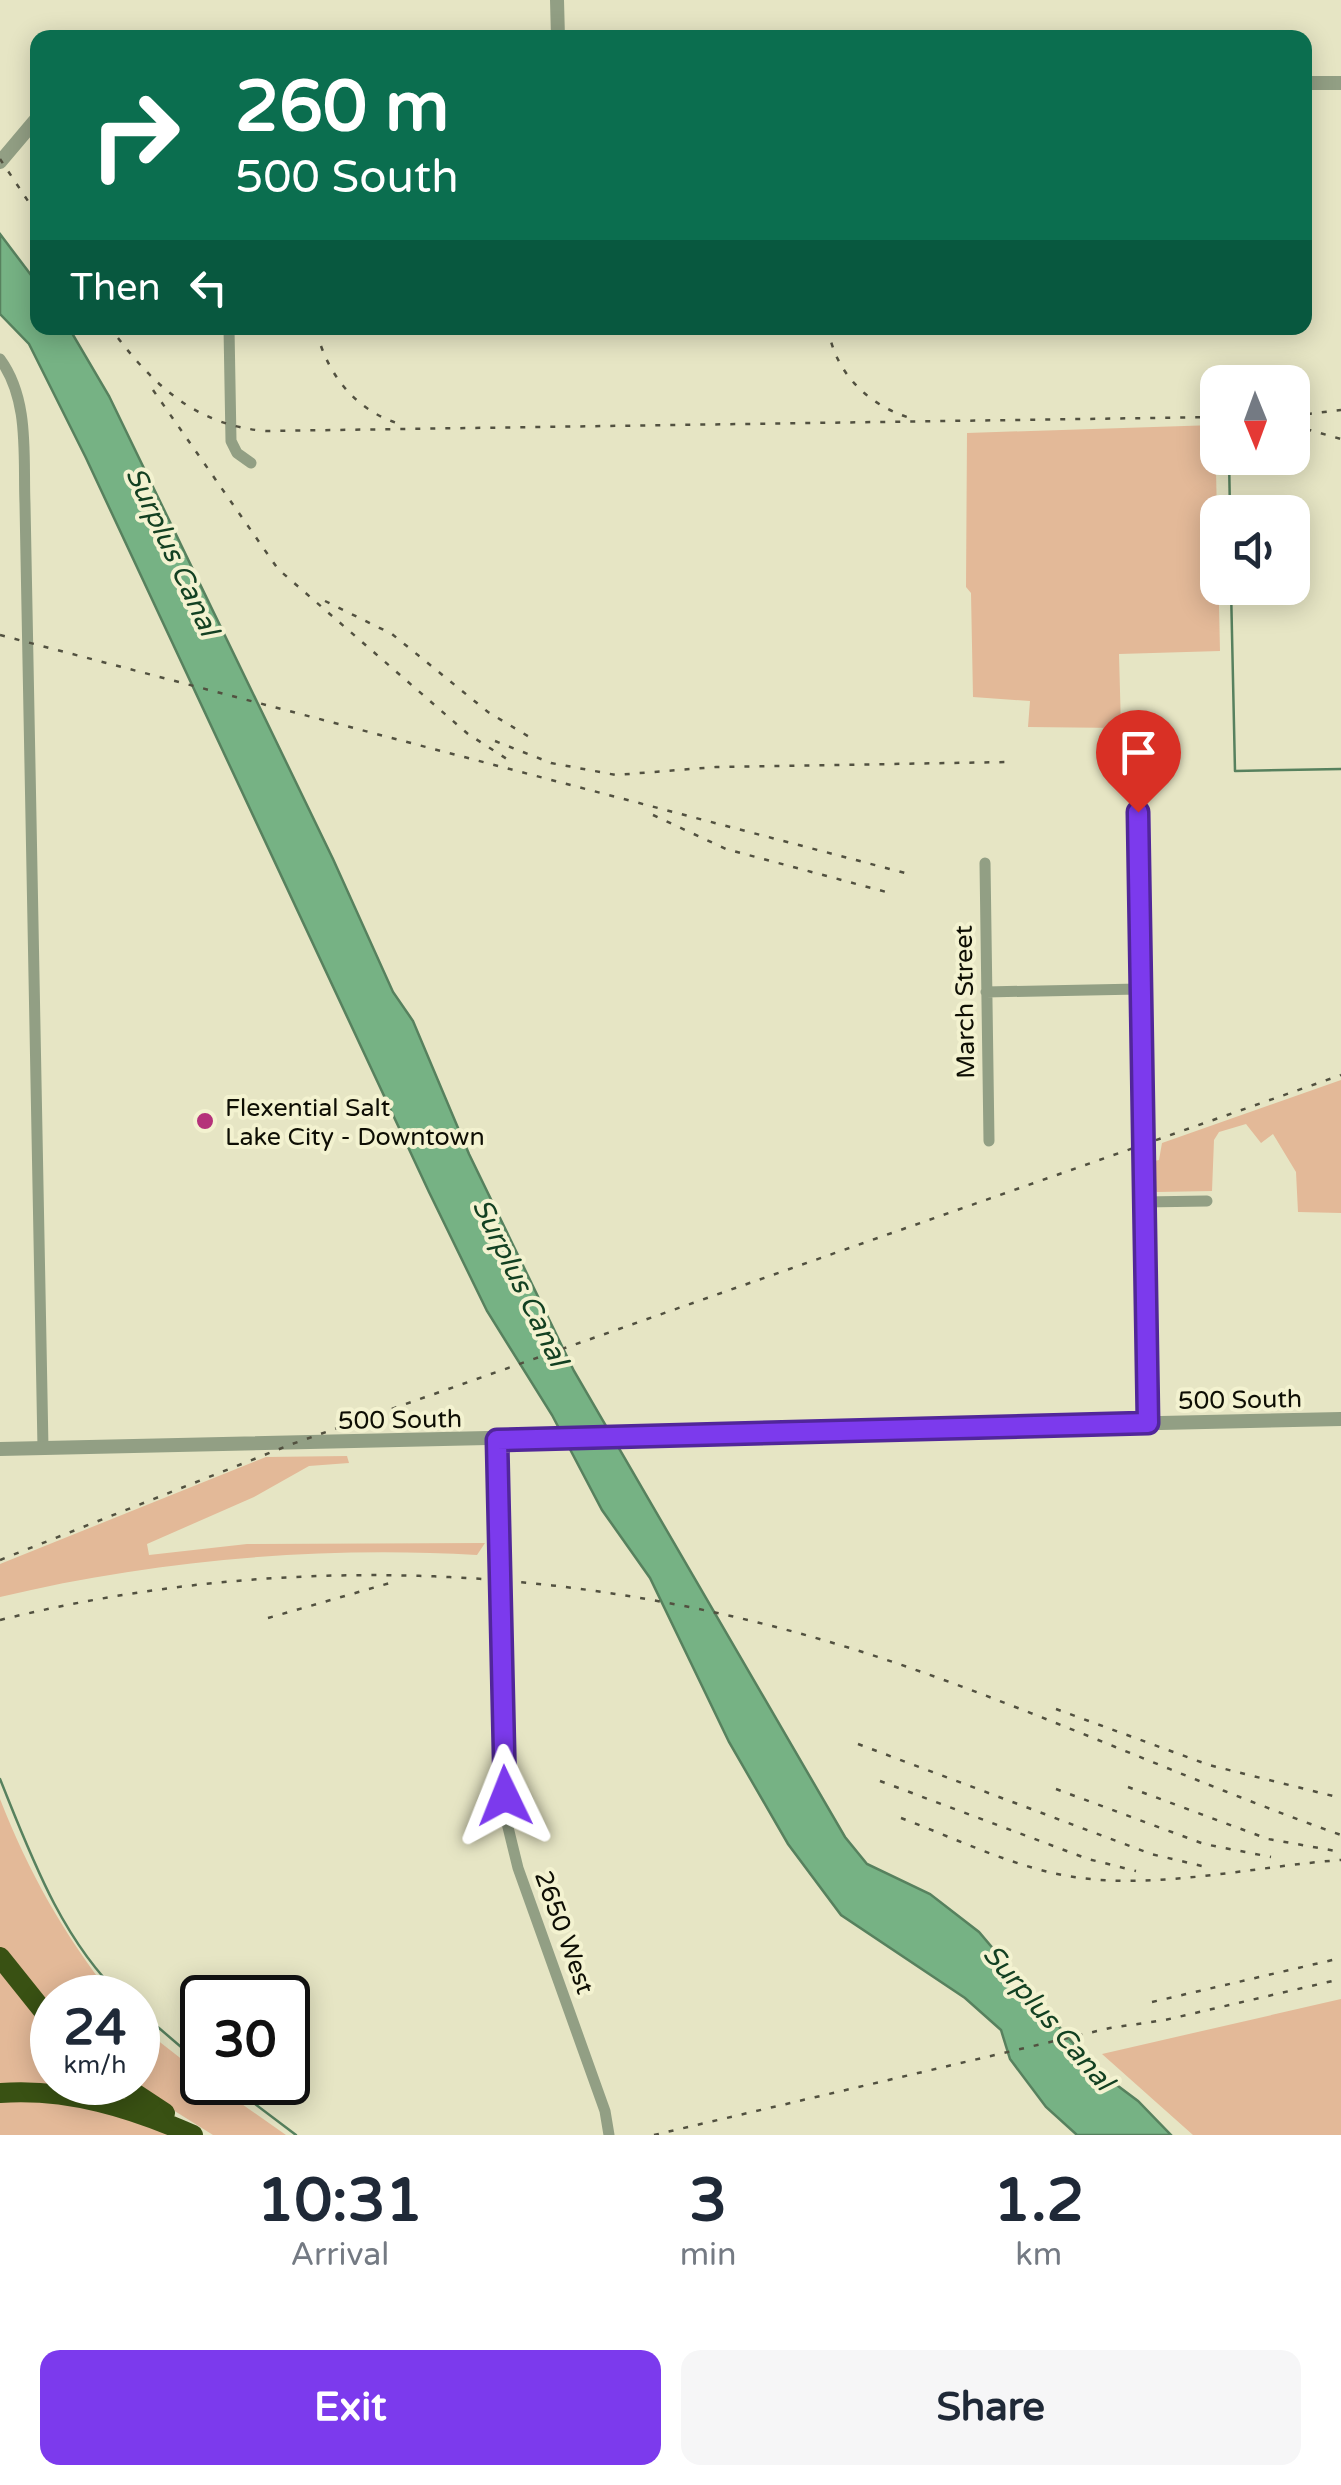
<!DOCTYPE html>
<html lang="en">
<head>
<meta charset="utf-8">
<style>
  :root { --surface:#fff; --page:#f6f6f7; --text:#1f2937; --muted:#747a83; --accent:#7c3aed }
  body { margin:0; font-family:"Varela Round",sans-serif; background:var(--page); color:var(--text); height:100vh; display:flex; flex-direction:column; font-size:38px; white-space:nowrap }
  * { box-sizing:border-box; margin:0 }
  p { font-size:32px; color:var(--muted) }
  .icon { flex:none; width:55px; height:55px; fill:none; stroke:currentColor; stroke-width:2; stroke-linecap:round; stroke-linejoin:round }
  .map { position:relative; height:2135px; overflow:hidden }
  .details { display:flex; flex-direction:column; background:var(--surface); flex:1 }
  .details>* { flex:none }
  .hud { position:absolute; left:30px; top:30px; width:1282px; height:305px; border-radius:20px; box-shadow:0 5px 25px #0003; background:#0b6e4f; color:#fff; overflow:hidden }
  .needle { width:65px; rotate:179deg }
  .fabs { position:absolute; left:1200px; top:365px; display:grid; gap:20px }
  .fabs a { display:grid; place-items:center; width:110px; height:110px; border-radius:20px; background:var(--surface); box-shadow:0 5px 25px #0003; font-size:50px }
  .speed { position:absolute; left:30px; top:1975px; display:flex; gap:20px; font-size:50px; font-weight:700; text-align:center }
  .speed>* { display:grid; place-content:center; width:130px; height:130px; border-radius:50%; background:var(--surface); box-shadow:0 5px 25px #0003; line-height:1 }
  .speed small { font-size:25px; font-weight:400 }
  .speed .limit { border:5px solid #111; border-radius:15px; background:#fff; color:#111 }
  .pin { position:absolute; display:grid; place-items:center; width:85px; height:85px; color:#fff; margin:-102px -42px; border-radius:50% 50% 50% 0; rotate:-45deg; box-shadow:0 0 10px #0007 }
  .pin .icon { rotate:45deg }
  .me { position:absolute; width:110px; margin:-55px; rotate:358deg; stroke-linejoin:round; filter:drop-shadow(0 0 8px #0008) }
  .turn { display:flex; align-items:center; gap:35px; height:210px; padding:0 40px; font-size:45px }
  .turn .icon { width:130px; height:130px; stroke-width:2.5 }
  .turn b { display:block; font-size:70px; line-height:85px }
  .then { display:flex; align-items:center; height:95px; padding:0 40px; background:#0003; gap:20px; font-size:38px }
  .eta { display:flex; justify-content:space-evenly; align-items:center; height:170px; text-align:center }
  .eta b { font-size:60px; font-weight:800; line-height:70px }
  .button { display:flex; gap:20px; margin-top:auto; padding:20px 40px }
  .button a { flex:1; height:115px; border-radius:20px; background:var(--accent); color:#fff; font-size:40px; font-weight:800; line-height:115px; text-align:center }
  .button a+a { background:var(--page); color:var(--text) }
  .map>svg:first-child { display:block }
  .green { fill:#e3b998 }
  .water { fill:#76b284; stroke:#57815e; stroke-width:2.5 }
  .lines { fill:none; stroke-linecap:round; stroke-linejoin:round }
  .stream { stroke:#57815e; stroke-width:2.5 }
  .minor { stroke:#929f84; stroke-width:11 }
  .tertiary { stroke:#929f84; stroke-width:14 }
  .motorway { stroke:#395113; stroke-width:20 }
  .rail { stroke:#525140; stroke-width:2.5; stroke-dasharray:5 10; stroke-linecap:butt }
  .route-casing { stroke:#51269a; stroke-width:25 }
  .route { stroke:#7c3aed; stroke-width:18 }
  .poi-dot { fill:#b5327a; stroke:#f3f2d0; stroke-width:4 }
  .labels { text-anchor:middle; stroke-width:8; stroke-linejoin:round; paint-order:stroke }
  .street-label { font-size:25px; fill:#0e0e04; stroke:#f3f2d0 }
  .poi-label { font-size:25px; fill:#0e0e04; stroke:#f3f2d0; text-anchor:start }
  .water-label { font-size:28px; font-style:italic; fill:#134122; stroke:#f3f2d0 }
</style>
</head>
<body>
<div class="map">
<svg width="1341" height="2135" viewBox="0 0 1341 2135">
  <rect width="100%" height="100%" fill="#e6e5c4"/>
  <!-- green -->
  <path class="green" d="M 1215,425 L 1220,651 L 1119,654 L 1121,728 L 1028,727 L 1030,701 L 973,697 L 971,593 L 966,587 L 967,433 Z
    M 1341,1080 L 1341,1213 L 1298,1212 L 1296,1172 L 1273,1134 L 1261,1143 L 1246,1124 L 1219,1132 L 1214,1140 L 1212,1191 L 1157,1192 L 1150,1187 L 1148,1162 L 1159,1160 L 1162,1143 Z
    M 347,1456 L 349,1463 L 309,1466 L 254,1497 L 147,1544 L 149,1555 L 247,1544 L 485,1543 L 477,1555 C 319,1546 154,1560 0,1597 L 0,1564 L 266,1457 Z
    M 0,1799 C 29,1873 64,1935 113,1997 L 52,1998 L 52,2015 L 0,1948 Z
    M 0,1969 L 52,2033 L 52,2082 L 110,2083 L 128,2095 L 124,2102 L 0,2086 Z
    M 1341,1999 L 1341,2135 L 1193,2135 L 1102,2054 Z
    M 138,2025 L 202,2075 L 202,2082 L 212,2083 L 286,2135 L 213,2135 L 130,2083 L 138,2082 Z
    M 0,2096 L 80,2103 L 171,2135 L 0,2135 Z"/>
  <!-- water -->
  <path class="water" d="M 0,234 L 37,283 L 38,328 L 69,328 L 109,396 L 333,859 L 393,992 L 413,1021 L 469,1154 L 574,1371 L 845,1837 L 867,1864 L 930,1894 L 979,1932 L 1094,2068 L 1138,2101 L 1171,2135 L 1077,2135 L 1046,2107 L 1010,2059 L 1001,2030 L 965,1998 L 841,1915 L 788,1844 L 729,1742 L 650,1578 L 602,1510 L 552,1415 L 487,1311 L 429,1192 L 86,458 L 29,344 L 0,314 Z"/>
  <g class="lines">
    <!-- stream -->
    <path class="stream" d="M 1229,458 L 1230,512
      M 1231,588 L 1235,771 L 1341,769
      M 0,1779 C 31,1856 61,1939 123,1998
      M 138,2010 L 202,2065
      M 226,2082 L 296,2135"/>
    <!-- minor -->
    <path class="minor" d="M 229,328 L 231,441 L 237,453 L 251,463
      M 0,359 C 30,400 23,456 25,504 L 43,1448
      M 1138,812 L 1148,1423
      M 985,863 L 989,1141
      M 986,992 L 1139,989
      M 1144,1202 L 1207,1201
      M 497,1440 L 506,1819 L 518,1868 L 605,2111 L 609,2135"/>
    <!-- tertiary -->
    <path class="tertiary" d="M 557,0 L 558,38
      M 1305,83 L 1341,83
      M 0,162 L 38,117
      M 0,1449 L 1341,1419"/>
    <!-- motorway -->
    <path class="motorway" d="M 0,1957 L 52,2022
      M 118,2082 L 165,2113
      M 0,2093 C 68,2088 132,2108 193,2135"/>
    <!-- rail -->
    <path class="rail" d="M 0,159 L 38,216
      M 828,328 C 835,373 868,405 910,418
      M 118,338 C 157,389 200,426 266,431 L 1218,417
      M 321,346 C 335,385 364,415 404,425
      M 153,390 L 278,569 L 468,734 L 510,761
      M 1292,416 L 1341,410
      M 1292,425 L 1341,439
      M 325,601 L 392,634 L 488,712 L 536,741
      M 0,635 L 909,874
      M 495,741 L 551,763 L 616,775 L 716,767 L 1009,762
      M 653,815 L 726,849 L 890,893
      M 0,1560 L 292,1444 L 1341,1075
      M 268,1618 L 390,1583
      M 0,1620 C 292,1548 597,1564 881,1658 C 1037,1710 1186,1780 1341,1835
      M 1056,1709 L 1209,1765 L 1341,1798
      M 858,1744 L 1151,1854 L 1202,1866
      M 880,1781 L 1088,1859 L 1136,1871
      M 1128,1787 L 1268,1839 L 1336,1851
      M 1056,1789 L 1204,1844 L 1271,1857
      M 901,1818 C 957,1839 1015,1868 1074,1877 C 1157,1890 1257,1866 1341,1860
      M 1152,2002 L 1341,1958
      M 654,2135 L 1110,2028 L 1165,2020 L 1341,1979"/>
  </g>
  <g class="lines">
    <!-- route casing -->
    <g class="route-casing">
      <path id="route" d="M 505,1796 L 497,1440 L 1148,1423 L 1138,812"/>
    </g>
    <!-- route -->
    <use href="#route" class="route"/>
  </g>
  <!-- markers -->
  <circle class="poi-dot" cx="205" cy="1121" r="10"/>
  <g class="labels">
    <!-- street labels -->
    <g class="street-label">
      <text transform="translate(964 1002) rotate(-91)" y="9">March Street</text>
      <text transform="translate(1240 1399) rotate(-1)" y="9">500 South</text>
      <text transform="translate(400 1419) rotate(-1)" y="9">500 South</text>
      <text transform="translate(565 1932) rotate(70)" y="9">2650 West</text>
    </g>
    <!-- poi labels -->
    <g class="poi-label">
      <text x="225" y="1116">Flexential Salt<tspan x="225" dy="29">Lake City - Downtown</tspan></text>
    </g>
    <!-- water labels -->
    <g class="water-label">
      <text transform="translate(173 551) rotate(65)" y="10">Surplus Canal</text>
      <text transform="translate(521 1282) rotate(64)" y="10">Surplus Canal</text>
      <text transform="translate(1049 2017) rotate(49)" y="10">Surplus Canal</text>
    </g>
  </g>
</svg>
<div class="fabs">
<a><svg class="needle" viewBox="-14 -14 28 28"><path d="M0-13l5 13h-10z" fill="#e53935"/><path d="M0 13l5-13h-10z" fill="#747a83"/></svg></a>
<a><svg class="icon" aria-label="sound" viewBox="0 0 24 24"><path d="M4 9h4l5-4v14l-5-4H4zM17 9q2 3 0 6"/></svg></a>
</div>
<div class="speed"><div>24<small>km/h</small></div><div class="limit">30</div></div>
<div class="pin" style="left:1138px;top:812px;background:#d93025"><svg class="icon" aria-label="arrive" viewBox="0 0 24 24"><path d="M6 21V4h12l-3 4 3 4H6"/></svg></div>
<svg class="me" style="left:505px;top:1796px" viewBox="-20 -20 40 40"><path d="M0-17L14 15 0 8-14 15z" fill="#7c3aed" stroke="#fff" stroke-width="4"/></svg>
<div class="hud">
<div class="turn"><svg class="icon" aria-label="right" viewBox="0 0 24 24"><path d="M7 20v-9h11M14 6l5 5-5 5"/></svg><div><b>260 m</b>500 South</div></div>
<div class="then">Then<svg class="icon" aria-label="left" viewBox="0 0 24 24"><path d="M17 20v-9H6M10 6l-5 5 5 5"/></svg></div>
</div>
</div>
<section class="details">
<div class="eta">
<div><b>10:31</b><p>Arrival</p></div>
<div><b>3</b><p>min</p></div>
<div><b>1.2</b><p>km</p></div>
</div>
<div class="button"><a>Exit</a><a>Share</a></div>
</section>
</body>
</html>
